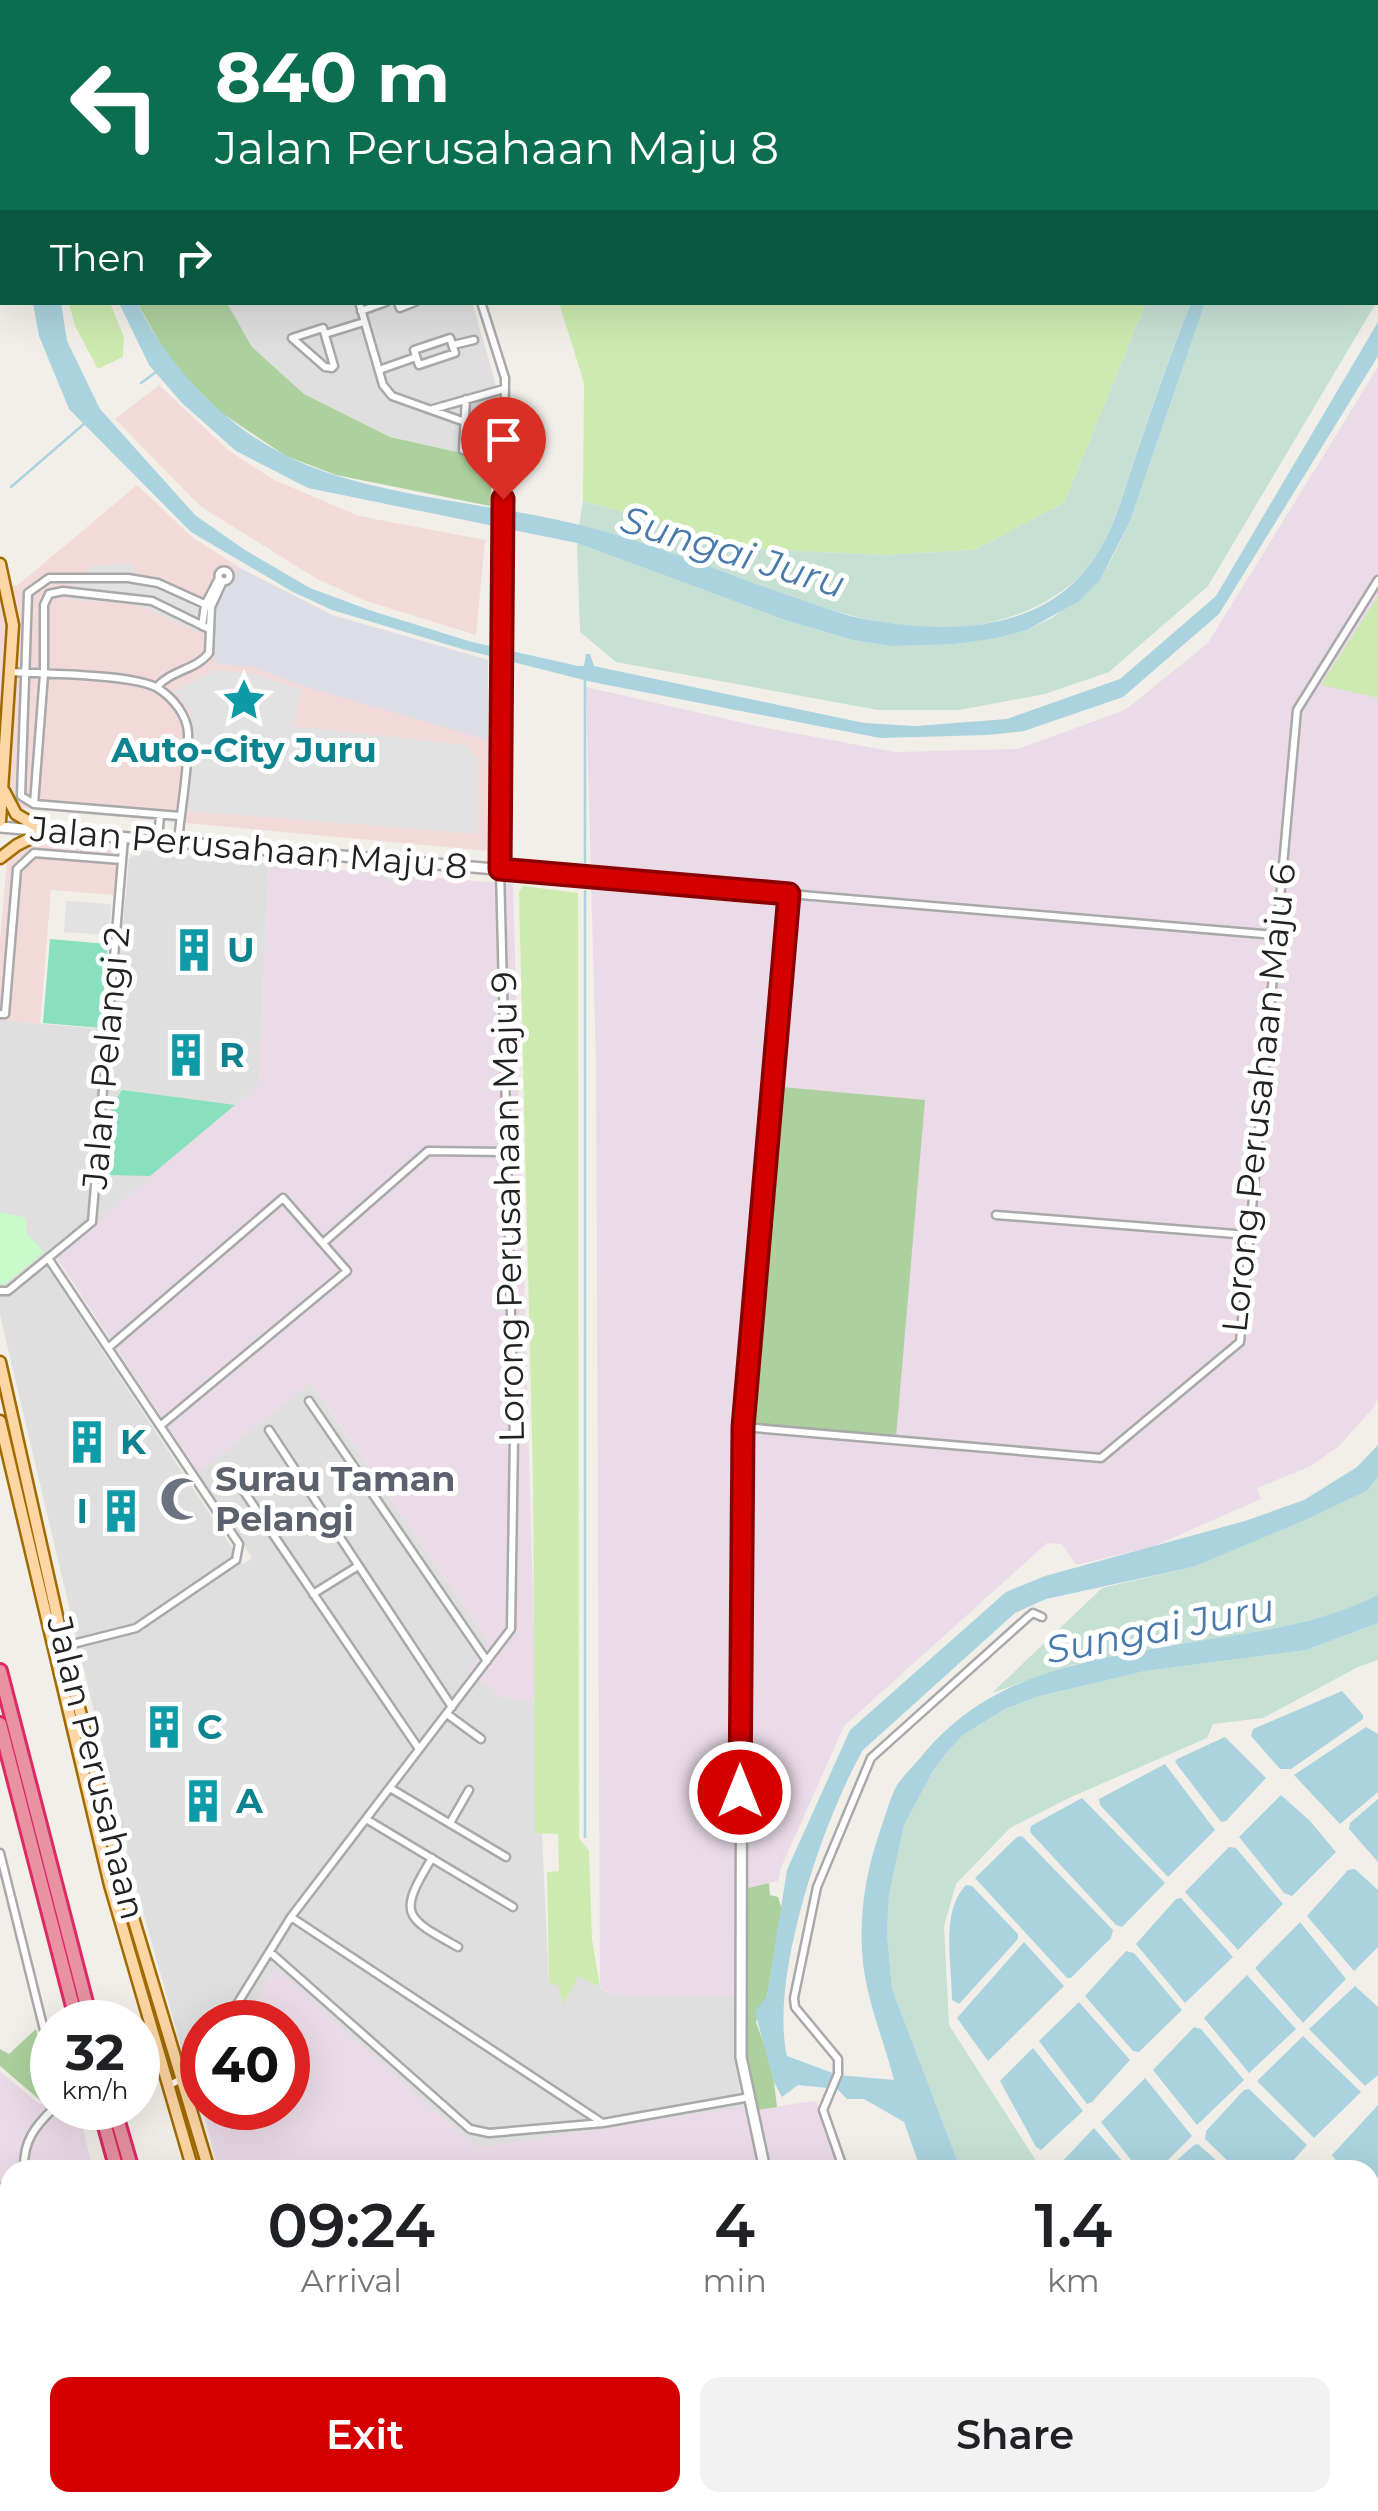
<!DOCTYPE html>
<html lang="en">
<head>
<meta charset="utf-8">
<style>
  :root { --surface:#fff; --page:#f2f2f2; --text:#202124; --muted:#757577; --accent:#d40000 }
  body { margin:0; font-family:Montserrat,sans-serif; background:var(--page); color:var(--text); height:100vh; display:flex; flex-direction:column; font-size:38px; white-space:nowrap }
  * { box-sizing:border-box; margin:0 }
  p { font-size:32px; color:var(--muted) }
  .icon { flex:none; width:55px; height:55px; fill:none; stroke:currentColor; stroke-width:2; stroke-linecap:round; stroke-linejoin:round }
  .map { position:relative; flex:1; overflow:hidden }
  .details { position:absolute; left:0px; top:2160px; width:1380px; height:352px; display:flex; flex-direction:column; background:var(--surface); border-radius:30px 30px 0 0; box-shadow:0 10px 40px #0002 }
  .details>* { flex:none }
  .top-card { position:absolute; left:0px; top:0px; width:1380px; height:305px; box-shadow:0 10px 40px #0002; background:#0b6e4f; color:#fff; overflow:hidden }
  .speed { position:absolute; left:30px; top:2000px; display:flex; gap:20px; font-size:50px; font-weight:700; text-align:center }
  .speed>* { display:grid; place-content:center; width:130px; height:130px; border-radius:50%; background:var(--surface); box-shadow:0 10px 40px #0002; line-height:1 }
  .speed small { font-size:25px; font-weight:400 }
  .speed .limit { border:15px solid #d22; background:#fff; color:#111 }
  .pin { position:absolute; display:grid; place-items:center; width:85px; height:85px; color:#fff; margin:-102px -42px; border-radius:50% 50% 50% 0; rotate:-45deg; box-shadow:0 0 10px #0007 }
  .pin .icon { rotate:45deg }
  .me { position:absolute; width:110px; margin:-55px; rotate:0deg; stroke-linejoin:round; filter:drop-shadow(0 0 8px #0008) }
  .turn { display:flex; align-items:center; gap:35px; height:210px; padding:0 50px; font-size:45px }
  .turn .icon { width:130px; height:130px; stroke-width:2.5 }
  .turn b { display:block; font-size:70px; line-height:85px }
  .then { display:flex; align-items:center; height:95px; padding:0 50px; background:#0003; gap:20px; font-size:38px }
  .eta { display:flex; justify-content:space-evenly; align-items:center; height:170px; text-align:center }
  .eta b { font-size:60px; font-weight:600; line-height:70px }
  .action { display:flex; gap:20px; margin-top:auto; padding:20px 50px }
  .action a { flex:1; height:115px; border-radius:20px; background:var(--accent); color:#fff; font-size:40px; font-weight:600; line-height:115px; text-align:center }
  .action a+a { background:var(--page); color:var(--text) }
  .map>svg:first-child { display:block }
  .residential { fill:#e0dfdf }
  .commercial { fill:#f2dad9 }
  .industrial { fill:#ebdbe8 }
  .grass { fill:#cdebb0 }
  .forest { fill:#add19e }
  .wetland { fill:#c6e0d4 }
  .park { fill:#c8facc }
  .pitch { fill:#88e0be }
  .parking { fill:#e2e2e2 }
  .plaza { fill:#dddde8 }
  .water { fill:#aad3df }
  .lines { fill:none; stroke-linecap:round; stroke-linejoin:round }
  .stream { stroke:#aad3df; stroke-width:2.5 }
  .minor-casing { stroke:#a9a9a9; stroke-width:11 }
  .tertiary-casing { stroke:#a9a9a9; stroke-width:14 }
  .primary-casing { stroke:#a06b00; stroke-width:15 }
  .motorway-casing { stroke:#dc2a67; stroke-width:18 }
  .minor { stroke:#fff; stroke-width:6 }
  .tertiary { stroke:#fff; stroke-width:9 }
  .primary { stroke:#fcd6a4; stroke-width:10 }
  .motorway { stroke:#e892a2; stroke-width:12 }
  .route-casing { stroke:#8a0000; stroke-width:25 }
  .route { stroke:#d40000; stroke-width:18 }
  .labels { text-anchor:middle; stroke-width:10; stroke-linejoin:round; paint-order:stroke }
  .culture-label { font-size:35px; font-weight:bold; fill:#0d838f; stroke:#fff; text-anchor:start }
  .street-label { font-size:35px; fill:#222; stroke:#fff }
  .worship-label { font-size:35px; font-weight:bold; fill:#5b616d; stroke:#fff; text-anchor:start }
  .water-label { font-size:38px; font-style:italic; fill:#4a7aab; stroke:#fff }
</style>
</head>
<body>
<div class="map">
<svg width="1378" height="2511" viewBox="0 0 1378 2511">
  <rect width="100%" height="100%" fill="#f2efe9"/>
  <!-- residential -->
  <path class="residential" d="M 227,303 L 472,303 L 494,377 L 497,395 L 493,460 L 390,437 L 304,394 L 252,347 Z
    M 140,850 L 269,864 L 259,1085 L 47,1267 L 243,1564 L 252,1558 L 198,1473 L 310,1382 L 488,1641 L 500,1696 L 536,1703 L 549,1984 L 558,1984 L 563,2003 L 578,1975 L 613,1995 L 734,1996 L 741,2108 L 476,2149 L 275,1969 L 243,2022 L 202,2022 L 202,2090 L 199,2095 L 186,2064 L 133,1877 L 0,1315 L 0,1020 L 113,1030 L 129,859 Z"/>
  <!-- commercial -->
  <path class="commercial" d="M 159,385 L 228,450 L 274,480 L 359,516 L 485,540 L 476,635 L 366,601 L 317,579 L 200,506 L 115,419 Z
    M 137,485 L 192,537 L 240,568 L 332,615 L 488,660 L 489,851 L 0,806 L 0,588 L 18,585 Z
    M 27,843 L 118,850 L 114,895 L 51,890 L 40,1024 L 0,1020 L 0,940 L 7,860 Z"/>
  <!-- industrial -->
  <path class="industrial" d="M 1378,367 L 1378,1399 L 1374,1407 L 1338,1447 L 1311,1466 L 1257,1488 L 1261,1499 L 1152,1547 L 1076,1565 L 1062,1544 L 1047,1543 L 844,1726 L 781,1868 L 778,1881 L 748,1888 L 757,2109 L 816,2101 L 846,2170 L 218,2170 L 199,2095 L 202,2090 L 202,2108 L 288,2108 L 288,2022 L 243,2022 L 275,1968 L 476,2148 L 741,2107 L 734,1996 L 613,1995 L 600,1987 L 596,1065 L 586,687 L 757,726 L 895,752 L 1018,749 L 1125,710 L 1208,643 Z
    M 269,864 L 513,884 L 536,1703 L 500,1696 L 469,1671 L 488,1641 L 311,1383 L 198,1473 L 56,1257 L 259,1085 Z
    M 0,2071 L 39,2104 L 52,2101 L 52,2108 L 78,2108 L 93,2170 L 10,2170 L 10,2396 L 0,2405 Z
    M 0,2464 L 10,2474 L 10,2502 L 38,2503 L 47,2511 L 0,2511 Z
    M 55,2502 L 153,2503 L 153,2511 L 51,2511 Z
    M 992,2502 L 996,2508 L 1028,2503 L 1066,2502 L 1093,2511 L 323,2511 L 319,2503 Z"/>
  <!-- grass -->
  <path class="grass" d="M 69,303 L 110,303 L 124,337 L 123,357 L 98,369 L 75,326 Z
    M 559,303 L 561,302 L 1146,303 L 1064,503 L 974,550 L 882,555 L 760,549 L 583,501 L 584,383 Z
    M 1378,596 L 1378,698 L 1321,685 Z
    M 523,886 L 578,893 L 579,1838 L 589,1851 L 592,1939 L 600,1987 L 578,1976 L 563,2005 L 558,1985 L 549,1984 L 547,1872 L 559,1871 L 558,1834 L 535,1833 L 533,1483 L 519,892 Z"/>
  <!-- forest -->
  <path class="forest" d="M 137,303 L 227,303 L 252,347 L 304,394 L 390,437 L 493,460 L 490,506 L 336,475 L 286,456 L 220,412 L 173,365 Z
    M 782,1087 L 925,1100 L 896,1438 L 752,1425 Z
    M 769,1883 L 770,1895 L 778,1897 L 782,1910 L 767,1996 L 756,2022 L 772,2066 L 777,2107 L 757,2110 L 746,2052 L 748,1888 Z
    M 36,2029 L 52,2090 L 52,2096 L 41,2101 L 0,2066 L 0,2049 L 9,2054 Z"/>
  <!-- wetland -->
  <path class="wetland" d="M 1146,303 L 1191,303 C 1170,354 1152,407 1134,460 C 1123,493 1114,529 1095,558 C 1081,580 1060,594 1037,606 C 929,660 806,602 702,564 C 661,550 620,538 579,525 L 583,501 L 760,549 L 882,555 L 974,550 L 1064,503 Z
    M 1205,303 L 1376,303 L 1208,586 L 1109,672 L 1045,694 L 959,710 L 878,710 L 616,662 L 580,632 L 577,543 L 785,620 L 853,640 L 890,646 L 997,638 L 1027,630 L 1052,618 L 1100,580 L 1113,556 L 1130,521 Z
    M 1378,1477 L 1378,1595 L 1348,1610 L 1267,1632 L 1170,1645 L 1072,1665 L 992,1693 L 1102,1588 L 1193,1567 L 1368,1490 Z
    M 1378,1623 L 1378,1660 L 1358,1667 L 1263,1718 L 1213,1724 L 1207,1738 L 1071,1797 L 1010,1828 L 956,1884 L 944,1926 L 949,2025 L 1042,2170 L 961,2170 L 892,1989 L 887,1933 L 889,1895 L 904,1825 L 933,1771 L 947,1752 L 963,1735 L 1005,1709 L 1036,1697 L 1145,1671 L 1306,1650 Z
    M 1378,2250 L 1378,2349 L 1370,2363 L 1370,2260 Z"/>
  <!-- park -->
  <path class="park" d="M 0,1212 L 26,1218 L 26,1233 L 44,1252 L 4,1285 L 0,1284 Z"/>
  <!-- pitch -->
  <path class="pitch" d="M 50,939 L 108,944 L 101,1028 L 43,1023 Z
    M 122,1090 L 235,1105 L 150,1176 L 107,1175 L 111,1107 Z"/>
  <!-- parking -->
  <path class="parking" d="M 132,563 L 132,570 L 205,600 L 198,632 L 145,608 L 125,603 L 71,600 L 75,583 L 92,566 Z
    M 216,670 L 253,674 L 302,690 L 293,726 L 467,745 L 478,759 L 478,834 L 188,811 L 192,711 L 174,691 Z
    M 66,901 L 111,904 L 109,935 L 64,932 Z"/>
  <!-- plaza -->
  <path class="plaza" d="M 240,568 L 332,615 L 488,660 L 488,740 L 306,687 L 253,667 L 216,664 L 212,609 Z"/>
  <!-- water -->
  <path class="water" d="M 33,303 L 61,303 L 67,341 L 100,409 L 195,515 L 245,550 L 310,588 L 372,611 L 472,642 L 578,666 L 584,666 L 586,654 L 590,654 L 594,666 L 864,723 L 916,726 L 1007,719 L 1120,679 L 1216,596 L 1378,322 L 1378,356 L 1219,614 L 1123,697 L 1024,731 L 988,735 L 880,738 L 592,682 L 462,649 L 332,610 L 293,592 L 191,532 L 69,409 L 39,336 Z
    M 119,303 L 137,303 C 173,374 233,436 309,466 C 388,497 491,504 576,524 C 669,547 758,588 850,616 C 933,634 1039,639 1094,559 C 1114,530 1123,494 1134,461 C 1152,408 1170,355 1191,303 L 1205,303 L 1130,521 L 1100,580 L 1079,601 L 1027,630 L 997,638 L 953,644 L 890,646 L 853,640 L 785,620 L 577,543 L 308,488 L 236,451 L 182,403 L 149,365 Z
    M 1378,1445 L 1378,1477 L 1368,1490 L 1307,1519 L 1193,1567 L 1046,1599 L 1015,1613 L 863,1750 C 823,1820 769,1978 787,2056 L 838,2075 L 894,2080 C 884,2041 868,2004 863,1963 C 858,1917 866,1870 881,1828 C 886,1814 890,1798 897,1785 C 904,1775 914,1765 922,1756 C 983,1681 1066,1664 1157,1648 C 1233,1634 1308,1630 1378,1595 L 1378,1623 L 1306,1650 L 1145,1671 L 1036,1697 L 1005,1709 L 963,1735 L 947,1752 L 933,1771 L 904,1825 L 889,1895 L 887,1933 L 892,1989 L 961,2170 L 921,2170 L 904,2122 L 864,2099 L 847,2099 L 837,2089 L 798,2085 L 782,2097 L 774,2082 L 755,2012 L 767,1996 L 787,1870 L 850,1730 L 1006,1592 L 1045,1576 L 1245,1521 L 1304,1500 L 1357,1467 Z
    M 1342,1691 L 1363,1715 L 1363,1719 L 1291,1769 L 1280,1769 L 1251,1736 L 1253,1729 Z
    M 1366,1727 L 1378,1734 L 1378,1792 L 1340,1824 L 1294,1775 Z
    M 1225,1737 L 1266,1778 L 1226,1821 L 1221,1822 L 1175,1762 L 1177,1759 Z
    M 1165,1764 L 1215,1830 L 1168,1877 L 1100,1805 L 1099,1799 Z
    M 1281,1795 L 1310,1821 L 1336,1852 L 1292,1896 L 1284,1893 L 1239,1837 Z
    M 1082,1798 L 1165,1883 L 1122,1927 L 1116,1925 L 1030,1832 L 1031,1826 Z
    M 1378,1799 L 1378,1862 L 1349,1829 L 1350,1823 Z
    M 1022,1836 L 1113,1930 L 1111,1938 L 1071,1978 L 1067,1978 L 975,1878 L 1017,1837 Z
    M 1229,1847 L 1236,1848 L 1283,1904 L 1238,1950 L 1185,1892 Z
    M 1355,1869 L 1378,1890 L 1378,1947 L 1354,1971 L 1307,1916 L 1348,1870 Z
    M 966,1885 L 972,1886 L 1018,1934 L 1018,1939 L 959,2004 L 952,2000 C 952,1965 940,1912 966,1885 Z
    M 1181,1898 L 1233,1957 L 1185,2003 L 1136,1944 L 1176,1899 Z
    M 1300,1922 L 1346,1979 L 1303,2023 L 1255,1968 Z
    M 1024,1942 L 1064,1986 L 988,2061 L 957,2018 Z
    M 1126,1951 L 1134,1953 L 1182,2010 L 1139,2052 L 1133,2051 L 1085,1996 Z
    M 1247,1975 L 1296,2029 L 1249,2073 L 1204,2018 Z
    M 1355,1986 L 1378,2007 L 1378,2075 L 1365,2086 L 1309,2029 Z
    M 1079,2002 L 1130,2060 L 1092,2102 L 1087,2104 L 1039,2041 Z
    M 1194,2027 L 1201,2029 L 1244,2080 L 1197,2125 L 1153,2070 Z
    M 1303,2036 L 1361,2092 L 1314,2138 L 1257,2081 Z
    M 1033,2048 L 1083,2111 L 1041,2150 L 1036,2147 L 1000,2081 Z
    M 1145,2078 L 1192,2136 L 1158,2170 L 1139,2170 L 1101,2122 Z
    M 1249,2089 L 1307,2145 L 1285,2170 L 1237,2170 L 1205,2139 L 1206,2131 L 1244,2090 Z
    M 1378,2105 L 1378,2199 L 1374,2202 L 1370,2200 L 1370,2170 L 1343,2170 L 1332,2155 Z
    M 1094,2128 L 1130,2170 L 1054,2170 Z
    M 1198,2144 L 1227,2170 L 1166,2170 L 1194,2145 Z"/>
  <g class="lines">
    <!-- stream -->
    <path class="stream" d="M 1109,0 L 1132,2
      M 22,2 L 23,0
      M 141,383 L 156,372
      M 11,487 L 85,423
      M 585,862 L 585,679
      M 585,1837 L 585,891"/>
    <!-- minor casing -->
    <g class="minor-casing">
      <path id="minor" d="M 259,0 L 259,2
        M 380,0 L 381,2
        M 359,302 L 383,385 L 392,396 L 465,422
        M 398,302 L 400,308 L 415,302
        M 361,311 L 386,302
        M 323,328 L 334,366 L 332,368 L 325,367 L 292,338 Z
        M 325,334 L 364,322
        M 450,338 L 455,353 L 419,365 L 414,350 Z
        M 453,345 L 474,340
        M 379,370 L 416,357
        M 433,409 L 504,389
        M 463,450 L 466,399
        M218.5 576a5.5 5.5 0 1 1 11 0a5.5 5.5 0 1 1-11 0Z
        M 202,626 L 205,605 L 219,578
        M 12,672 C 43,674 137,674 159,689 C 173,698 187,715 188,733 C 189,768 181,807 178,842
        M 157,687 C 171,670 196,670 209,653 L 211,607 L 223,581
        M 34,804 L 44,674 L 44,605 L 49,594 L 63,591 L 152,601 L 209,629
        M 180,816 L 34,804 L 21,796 L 28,593 L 49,578 L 128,578 L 158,583 L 211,607
        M 158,840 L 160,815
        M 789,894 L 1276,935
        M 0,1014 L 5,1014 L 17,869 L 34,853 L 122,860
        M 996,1215 L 1248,1235
        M 323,1243 L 428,1151 L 505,1152
        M 48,1258 L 239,1544 L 236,1560 L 136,1628 L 65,1646
        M 0,1291 L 8,1291 L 92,1222 L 124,837
        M 108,1348 L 283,1198 L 347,1271 L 160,1426
        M 309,1401 L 487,1661
        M 743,1427 L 1101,1458 L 1240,1342 L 1297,710 L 1378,580
        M 269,1430 L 452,1707
        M 230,1471 L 419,1749
        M 313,1594 L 358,1566
        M 447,1714 L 481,1739
        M 390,1788 L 506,1857
        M 366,1819 L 513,1907
        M 450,1823 L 469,1790
        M 0,1853 L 52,2062
        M 432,1858 C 398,1914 403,1917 458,1947
        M 291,1917 L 601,2122
        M 270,1952 L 470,2129 L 489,2133 L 603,2123 L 750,2097
        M 226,2022 L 291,1917 L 511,1629 L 514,1437 L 500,869 L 505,378 L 481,302
        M 169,2085 L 195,2073 L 202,2061
        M 24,2170 C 23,2142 34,2127 54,2108
        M 844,2170 L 823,2110 L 838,2074 L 838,2059 L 795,2007 L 794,1998 L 817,1887 L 871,1758 L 1028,1617 L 1033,1613 L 1042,1617
        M 0,2188 L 10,2185
        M 193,2502 L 196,2511
        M 791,2502 L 798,2511"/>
    </g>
    <!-- tertiary casing -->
    <g class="tertiary-casing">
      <path id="tertiary" d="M 0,827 L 789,894 L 761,1192 L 742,1471 L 741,2057 L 765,2170
        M 556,2511 L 567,2502"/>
    </g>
    <!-- primary casing -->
    <g class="primary-casing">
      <path id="primary" d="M 0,564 L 13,625 L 0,821
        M 4,791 L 16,814 L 45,831
        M 0,858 L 17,845 L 45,831
        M 0,1362 L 64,1647 L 122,1881 L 209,2170
        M 0,1421 L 110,1885 L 193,2170
        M 298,2502 L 301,2511
        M 310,2502 L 315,2511"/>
    </g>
    <!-- motorway casing -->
    <g class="motorway-casing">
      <path id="motorway" d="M 0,1671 L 91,2022
        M 0,1724 L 77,2022
        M 100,2108 L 117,2170
        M 114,2108 L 132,2170
        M 225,2502 L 229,2511
        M 244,2502 L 249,2511"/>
    </g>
    <!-- minor -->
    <use href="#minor" class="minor"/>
    <!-- tertiary -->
    <use href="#tertiary" class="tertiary"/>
    <!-- primary -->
    <use href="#primary" class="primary"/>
    <!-- motorway -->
    <use href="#motorway" class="motorway"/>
  </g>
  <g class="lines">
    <!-- route casing -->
    <g class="route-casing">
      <path id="route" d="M 503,499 L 500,869 L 789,894 L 743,1427 L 740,1792"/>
    </g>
    <!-- route -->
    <use href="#route" class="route"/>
  </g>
  <!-- icons -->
  <defs>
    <g id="sight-bare" transform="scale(3.45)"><path d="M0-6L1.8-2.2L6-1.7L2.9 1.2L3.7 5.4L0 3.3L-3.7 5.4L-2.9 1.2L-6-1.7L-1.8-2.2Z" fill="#0f9aa8" stroke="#fff" stroke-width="2.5" paint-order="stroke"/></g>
    <g id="building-bare" transform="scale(3.45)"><path d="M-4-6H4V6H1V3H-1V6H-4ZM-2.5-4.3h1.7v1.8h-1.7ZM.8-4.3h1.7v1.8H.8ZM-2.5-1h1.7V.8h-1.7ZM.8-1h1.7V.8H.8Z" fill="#0f9aa8" stroke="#fff" stroke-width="2.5" paint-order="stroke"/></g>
    <g id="mosque-bare" transform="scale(3.45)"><path d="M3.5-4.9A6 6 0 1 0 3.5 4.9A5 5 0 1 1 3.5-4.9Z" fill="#6b7280" stroke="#fff" stroke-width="2.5" paint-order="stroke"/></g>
  </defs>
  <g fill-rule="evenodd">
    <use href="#sight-bare" x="244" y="700"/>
    <use href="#building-bare" x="194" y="950"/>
    <use href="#building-bare" x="186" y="1055"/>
    <use href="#building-bare" x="87" y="1442"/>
    <use href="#mosque-bare" x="182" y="1499"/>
    <use href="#building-bare" x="121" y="1511"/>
    <use href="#building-bare" x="164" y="1727"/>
    <use href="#building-bare" x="203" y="1801"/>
  </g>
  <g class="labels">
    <!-- culture labels -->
    <g class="culture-label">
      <text x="244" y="762" text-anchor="middle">Auto-City Juru</text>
      <text x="227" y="962">U</text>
      <text x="219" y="1067">R</text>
      <text x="120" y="1454">K</text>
      <text x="88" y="1523" text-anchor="end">I</text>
      <text x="197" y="1739">C</text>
      <text x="236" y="1813">A</text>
    </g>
    <!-- street labels -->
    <g class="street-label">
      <text transform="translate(249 848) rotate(5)" y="12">Jalan Perusahaan Maju 8</text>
      <text transform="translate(106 1058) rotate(-85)" y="12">Jalan Pelangi 2</text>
      <text transform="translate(1259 1098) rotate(-84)" y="12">Lorong Perusahaan Maju 6</text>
      <text transform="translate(508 1207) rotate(-91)" y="12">Lorong Perusahaan Maju 9</text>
      <text transform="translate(96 1768) rotate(76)" y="12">Jalan Perusahaan</text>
    </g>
    <!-- worship labels -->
    <g class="worship-label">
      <text x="215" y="1491">Surau Taman<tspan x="215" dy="40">Pelangi</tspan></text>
    </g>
    <!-- water labels -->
    <g class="water-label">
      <text transform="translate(733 552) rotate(17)" y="13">Sungai Juru</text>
      <text transform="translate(1160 1629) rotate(-11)" y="13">Sungai Juru</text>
    </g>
  </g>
</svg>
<div class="speed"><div>32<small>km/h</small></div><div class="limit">40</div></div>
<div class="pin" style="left:503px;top:499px;background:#d93025"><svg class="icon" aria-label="arrive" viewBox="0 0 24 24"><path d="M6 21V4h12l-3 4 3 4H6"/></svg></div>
<svg class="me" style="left:740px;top:1792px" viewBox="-20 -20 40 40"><circle r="17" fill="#d40000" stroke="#fff" stroke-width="3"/><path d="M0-11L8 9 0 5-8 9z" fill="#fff"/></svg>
<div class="top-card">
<div class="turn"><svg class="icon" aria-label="left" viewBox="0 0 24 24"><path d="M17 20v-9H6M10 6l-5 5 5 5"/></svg><div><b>840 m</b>Jalan Perusahaan Maju 8</div></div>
<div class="then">Then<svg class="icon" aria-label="right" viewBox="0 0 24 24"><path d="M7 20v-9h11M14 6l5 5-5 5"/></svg></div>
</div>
<section class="details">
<div class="eta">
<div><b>09:24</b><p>Arrival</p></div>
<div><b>4</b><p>min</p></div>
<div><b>1.4</b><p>km</p></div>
</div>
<div class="action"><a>Exit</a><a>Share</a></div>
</section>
</div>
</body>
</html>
